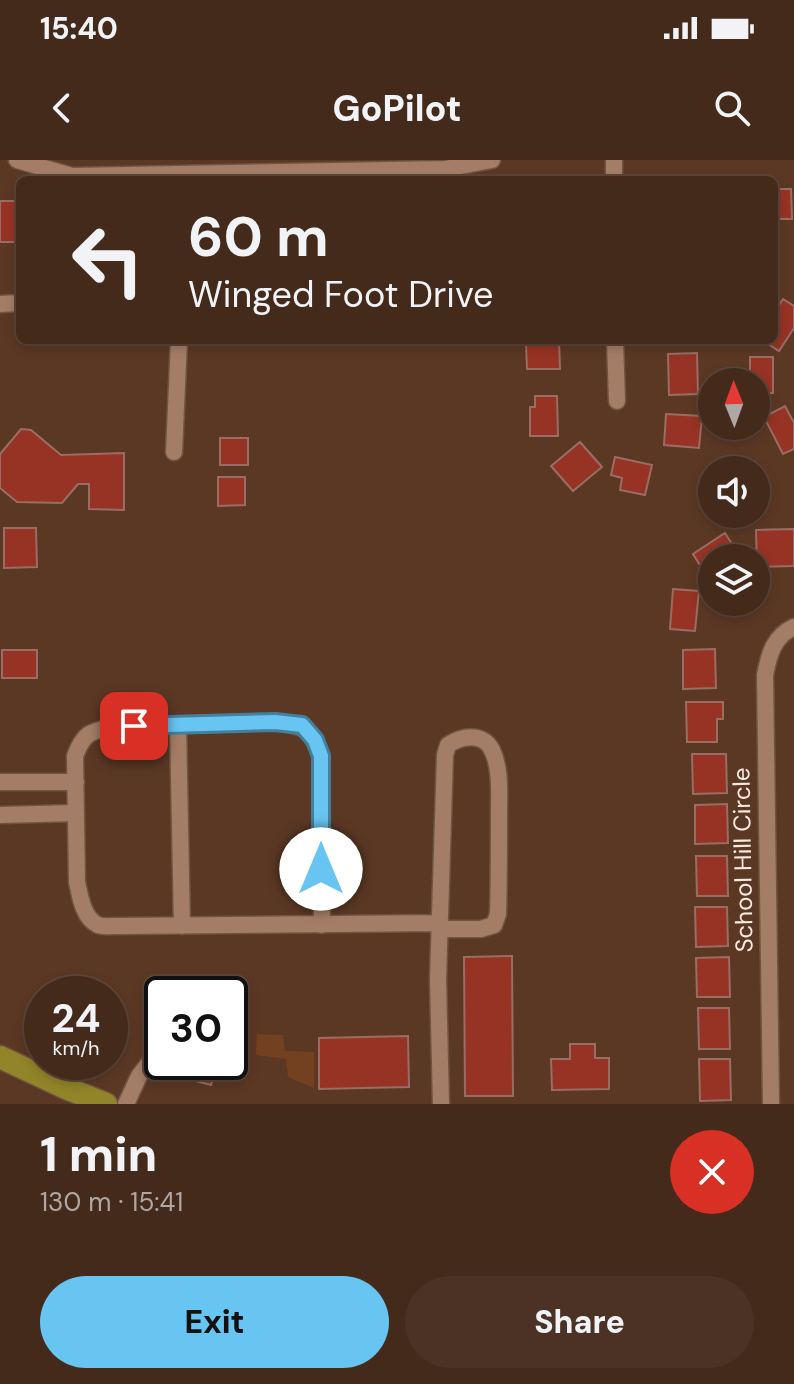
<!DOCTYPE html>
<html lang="en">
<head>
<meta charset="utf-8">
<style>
  :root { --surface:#442a1b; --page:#4b3224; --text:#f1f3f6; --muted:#afa7a3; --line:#5c463a; --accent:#68c4f0 }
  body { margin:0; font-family:"DM Sans",sans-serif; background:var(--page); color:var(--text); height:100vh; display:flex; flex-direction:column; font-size:30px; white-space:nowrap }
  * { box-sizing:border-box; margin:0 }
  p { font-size:26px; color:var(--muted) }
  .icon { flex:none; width:44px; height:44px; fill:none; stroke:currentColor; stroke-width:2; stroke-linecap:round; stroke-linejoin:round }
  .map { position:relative; height:944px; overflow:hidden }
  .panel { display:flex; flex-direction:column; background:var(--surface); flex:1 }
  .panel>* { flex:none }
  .hud { position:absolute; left:16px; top:16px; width:762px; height:168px; border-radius:12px; box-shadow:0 4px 12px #0003,0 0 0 2px var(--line); background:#442a1b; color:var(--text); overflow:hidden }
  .needle { width:52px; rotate:359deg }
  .buttons { position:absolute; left:698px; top:208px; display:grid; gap:16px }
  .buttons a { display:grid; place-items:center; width:72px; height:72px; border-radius:50%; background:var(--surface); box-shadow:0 4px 12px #0003,0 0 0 2px var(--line); font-size:40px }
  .speed { position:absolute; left:24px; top:816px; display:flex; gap:16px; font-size:40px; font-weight:700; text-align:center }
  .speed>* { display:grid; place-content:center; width:104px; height:104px; border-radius:50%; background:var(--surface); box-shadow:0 4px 12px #0003,0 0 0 2px var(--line); line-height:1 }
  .speed small { font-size:20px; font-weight:400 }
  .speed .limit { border:4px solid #111; border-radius:12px; background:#fff; color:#111 }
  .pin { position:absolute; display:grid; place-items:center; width:68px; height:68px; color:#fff; margin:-34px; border-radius:16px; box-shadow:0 4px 12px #0006 }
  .me { position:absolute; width:88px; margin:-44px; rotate:0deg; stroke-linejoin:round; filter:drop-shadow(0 0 6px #0008) }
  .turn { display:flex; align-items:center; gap:28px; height:168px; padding:0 40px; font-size:36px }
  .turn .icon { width:104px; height:104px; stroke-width:2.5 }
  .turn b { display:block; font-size:56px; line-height:68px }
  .round { display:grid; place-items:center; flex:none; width:84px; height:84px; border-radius:42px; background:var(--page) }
  .head { display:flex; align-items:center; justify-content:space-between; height:136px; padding:0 40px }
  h1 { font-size:48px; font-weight:800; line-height:60px }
  .cta { display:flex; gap:16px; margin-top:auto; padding:16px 40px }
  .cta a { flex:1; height:92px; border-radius:48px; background:var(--accent); color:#111; font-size:32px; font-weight:800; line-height:92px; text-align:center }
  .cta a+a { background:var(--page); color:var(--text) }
  .status { display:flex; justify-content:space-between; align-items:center; height:56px; padding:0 40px; background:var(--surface); direction:ltr }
  .status svg { height:22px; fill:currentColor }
  header { display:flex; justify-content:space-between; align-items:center; height:104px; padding:0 40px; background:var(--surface); font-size:36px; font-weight:800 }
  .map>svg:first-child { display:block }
  .green { fill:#734020 }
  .building { fill:#963324; stroke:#996d64; stroke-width:2 }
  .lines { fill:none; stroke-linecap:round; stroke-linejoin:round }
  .minor-casing { stroke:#705442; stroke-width:19 }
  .major-casing { stroke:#705442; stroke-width:25 }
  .minor { stroke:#a47d66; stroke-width:16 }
  .major { stroke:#918429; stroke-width:22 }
  .route-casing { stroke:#447f9c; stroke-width:20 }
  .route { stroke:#68c4f0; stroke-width:14 }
  .labels { text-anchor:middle; stroke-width:7; stroke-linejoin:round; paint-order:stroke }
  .street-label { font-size:24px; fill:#fceae1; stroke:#5b3824 }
</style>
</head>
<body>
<div class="status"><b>15:40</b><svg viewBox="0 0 49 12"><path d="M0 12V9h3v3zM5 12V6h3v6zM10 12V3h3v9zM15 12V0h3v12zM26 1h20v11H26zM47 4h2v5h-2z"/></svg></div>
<header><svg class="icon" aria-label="back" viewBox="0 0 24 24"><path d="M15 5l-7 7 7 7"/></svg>GoPilot<svg class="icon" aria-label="search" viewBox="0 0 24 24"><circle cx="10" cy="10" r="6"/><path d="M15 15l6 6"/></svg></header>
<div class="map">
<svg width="794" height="944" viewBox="0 0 794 944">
  <rect width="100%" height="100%" fill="#5b3824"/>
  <!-- green -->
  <path class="green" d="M 257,874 L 283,875 L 285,891 L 314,892 L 314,928 L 288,917 L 286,899 L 256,895 Z"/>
  <!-- building -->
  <path class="building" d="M 774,29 L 791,29 L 792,59 L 774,59 Z
    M 0,41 L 20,41 L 20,82 L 0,82 Z
    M 783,139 L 794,146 L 794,168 L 779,191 L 762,180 L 774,180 L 774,153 Z
    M 540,180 L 559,180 L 560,209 L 527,209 L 526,184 L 540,183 Z
    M 697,193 L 698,234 L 669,235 L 668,194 Z
    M 750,197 L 773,197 L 773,233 L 756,233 L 756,222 L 750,222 Z
    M 535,236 L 557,236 L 558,276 L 530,276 L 530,247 L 535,247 Z
    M 785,246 L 794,263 L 794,289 L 783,294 L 764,257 Z
    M 666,254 L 702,256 L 699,288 L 664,285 Z
    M 21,269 L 31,270 L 61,295 L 124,293 L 124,350 L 89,349 L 89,324 L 78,324 L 62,343 L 17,342 L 0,328 L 0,294 Z
    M 220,278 L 248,278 L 248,305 L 220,305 Z
    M 580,282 L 602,307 L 573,331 L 551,306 Z
    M 615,297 L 652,305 L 645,335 L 620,330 L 622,318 L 611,315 Z
    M 218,317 L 245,317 L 245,345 L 218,346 Z
    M 4,368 L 36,368 L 37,407 L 4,408 Z
    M 794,369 L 794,406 L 757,407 L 756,370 Z
    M 725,373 L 741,398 L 712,398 L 711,423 L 693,394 Z
    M 673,429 L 699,431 L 695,471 L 670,469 Z
    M 715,489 L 716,528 L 683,529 L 683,490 Z
    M 2,490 L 37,490 L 37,518 L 2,518 Z
    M 686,542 L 723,542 L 723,559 L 717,559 L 717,582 L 687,582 Z
    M 692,594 L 726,594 L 727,633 L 693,634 Z
    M 727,644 L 728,683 L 695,684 L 695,645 Z
    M 696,696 L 727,696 L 728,736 L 697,736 Z
    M 695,747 L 727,747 L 728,786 L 696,787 Z
    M 512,796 L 513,936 L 465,936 L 464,797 Z
    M 729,797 L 730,837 L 697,837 L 696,798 Z
    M 698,848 L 729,848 L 730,889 L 699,889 Z
    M 408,876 L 409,927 L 319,929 L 319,878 Z
    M 570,884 L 595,884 L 595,898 L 609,898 L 609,929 L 552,930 L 551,899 L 570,899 Z
    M 699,899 L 730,899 L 731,940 L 700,941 Z
    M 192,902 L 217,902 L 211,925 L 188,919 Z"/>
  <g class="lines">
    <!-- minor casing -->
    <g class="minor-casing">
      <path id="minor" d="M 17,0 L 72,16 L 445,9 L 492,0
        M 614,20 L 614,0
        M 0,144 L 20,143
        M 615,180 L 617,241
        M 174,292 L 179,180
        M 178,565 L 182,766
        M 0,622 L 76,622
        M 0,655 L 76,653
        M 322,765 L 321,596 C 310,567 305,566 275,562 L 112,567 C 90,571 83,574 75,596 L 77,722 C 80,736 83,758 98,765 C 103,767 112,766 118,766 C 226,766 333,764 440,763
        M 440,769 L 481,769 L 494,765 L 498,754 C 499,720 499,686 499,652 C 499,632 501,609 492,590 C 483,572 462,576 448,585 L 445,595 L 438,819 L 441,944
        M 126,944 L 139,916 L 162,886
        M 771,944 L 765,515 C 769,494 774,476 794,467"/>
    </g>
    <!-- major casing -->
    <g class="major-casing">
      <path id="major" d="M 0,897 L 66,928 L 106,944"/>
    </g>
    <!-- minor -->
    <use href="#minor" class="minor"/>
    <!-- major -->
    <use href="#major" class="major"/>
  </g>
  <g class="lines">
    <!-- route casing -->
    <g class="route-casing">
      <path id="route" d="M 134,566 L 275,562 L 302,565 L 315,580 L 321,596 L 321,709"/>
    </g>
    <!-- route -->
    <use href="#route" class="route"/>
  </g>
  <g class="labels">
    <!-- street labels -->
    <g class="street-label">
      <text transform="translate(743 700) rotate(-91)" y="8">School Hill Circle</text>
    </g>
  </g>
</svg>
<div class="buttons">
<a><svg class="needle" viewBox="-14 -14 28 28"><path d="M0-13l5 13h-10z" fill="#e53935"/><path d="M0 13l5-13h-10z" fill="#afa7a3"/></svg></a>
<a><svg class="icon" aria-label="sound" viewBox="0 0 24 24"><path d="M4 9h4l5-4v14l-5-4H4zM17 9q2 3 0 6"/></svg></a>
<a><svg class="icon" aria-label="layers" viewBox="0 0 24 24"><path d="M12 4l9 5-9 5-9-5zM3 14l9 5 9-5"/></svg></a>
</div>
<div class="speed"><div>24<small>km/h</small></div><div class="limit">30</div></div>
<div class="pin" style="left:134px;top:566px;background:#d93025"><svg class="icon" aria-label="arrive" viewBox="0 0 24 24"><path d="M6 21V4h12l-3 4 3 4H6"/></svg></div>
<svg class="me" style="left:321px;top:709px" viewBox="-20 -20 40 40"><circle r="19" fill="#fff"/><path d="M0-13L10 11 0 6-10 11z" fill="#68c4f0"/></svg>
<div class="hud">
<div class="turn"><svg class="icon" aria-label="left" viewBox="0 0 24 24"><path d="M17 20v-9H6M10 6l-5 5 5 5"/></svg><div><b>60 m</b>Winged Foot Drive</div></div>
</div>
</div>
<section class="panel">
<div class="head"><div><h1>1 min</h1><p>130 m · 15:41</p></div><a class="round" style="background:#d93025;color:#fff"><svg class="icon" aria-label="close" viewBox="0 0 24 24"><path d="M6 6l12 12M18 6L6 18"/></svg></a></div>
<div class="cta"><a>Exit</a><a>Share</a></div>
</section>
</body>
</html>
